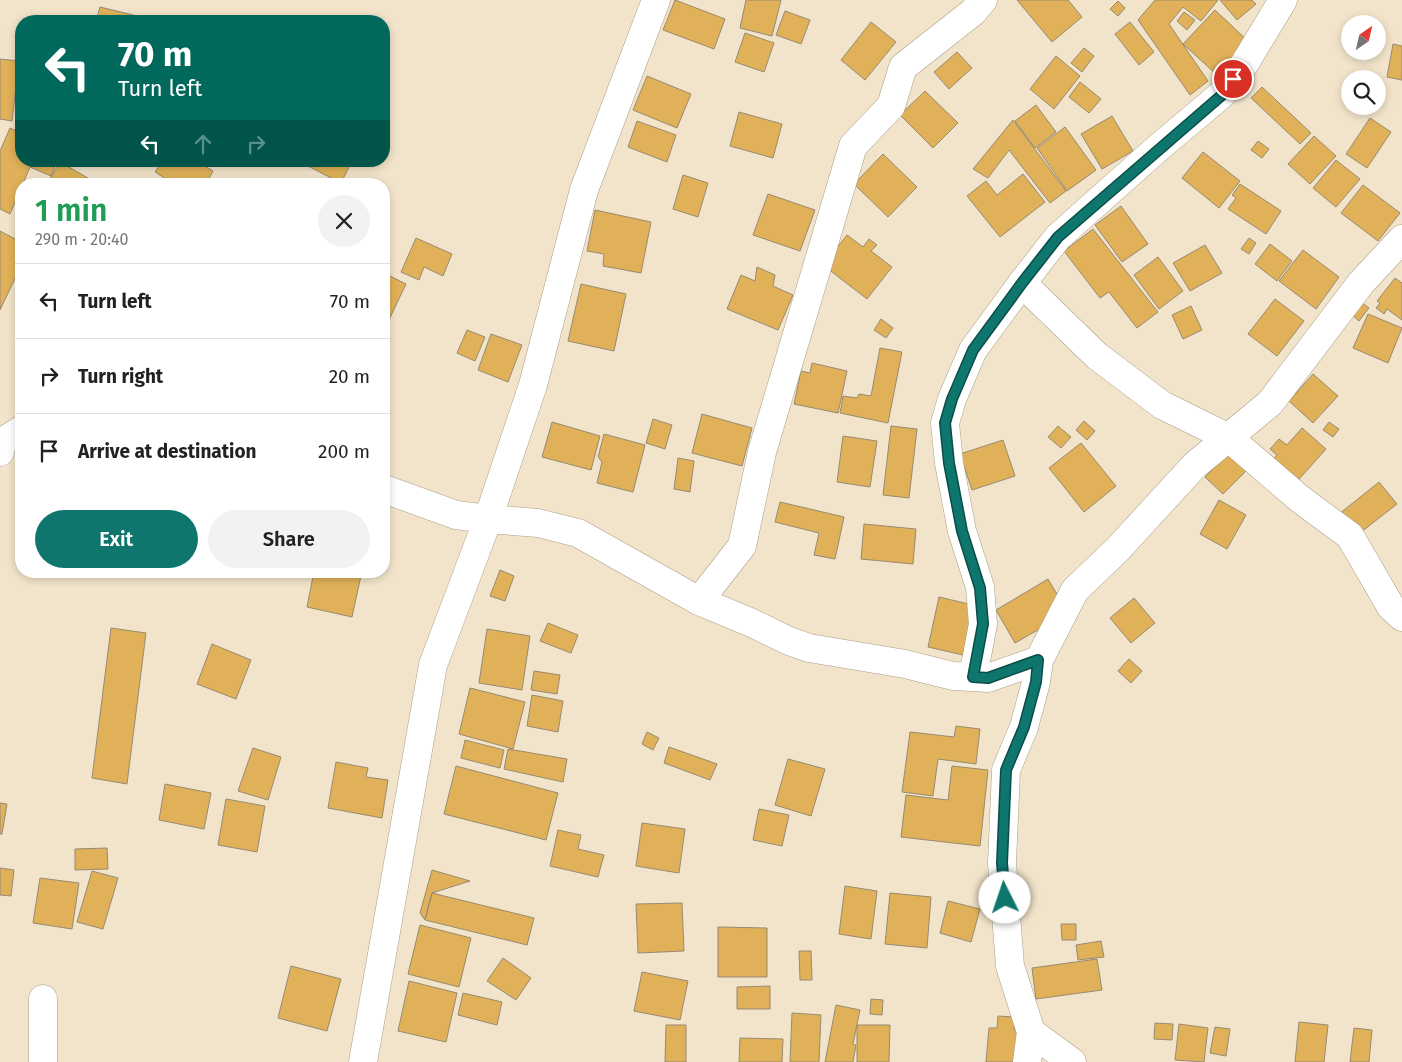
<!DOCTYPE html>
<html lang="en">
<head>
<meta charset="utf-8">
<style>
  :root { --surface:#fff; --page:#f2f2f2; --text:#222; --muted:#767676; --line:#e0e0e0; --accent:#0f766e }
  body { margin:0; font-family:"Fira Sans",sans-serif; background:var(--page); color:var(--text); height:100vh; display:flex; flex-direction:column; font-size:19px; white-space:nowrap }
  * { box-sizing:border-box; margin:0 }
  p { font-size:16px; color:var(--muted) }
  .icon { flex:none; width:28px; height:28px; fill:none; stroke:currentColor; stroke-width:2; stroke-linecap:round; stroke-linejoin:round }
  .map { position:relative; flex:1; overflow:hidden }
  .side { position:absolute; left:15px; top:178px; width:375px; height:400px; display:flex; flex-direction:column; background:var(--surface); border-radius:20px; box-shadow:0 2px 8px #0003 }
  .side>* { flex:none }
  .guide { position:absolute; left:15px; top:15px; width:375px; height:152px; border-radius:20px; box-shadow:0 2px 8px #0003; background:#00695c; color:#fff; overflow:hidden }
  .needle { width:32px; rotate:34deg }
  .buttons { position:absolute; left:1341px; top:15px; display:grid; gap:10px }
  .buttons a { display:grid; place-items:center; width:45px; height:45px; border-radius:50%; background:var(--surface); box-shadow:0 2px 8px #0003; font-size:25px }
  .pin { position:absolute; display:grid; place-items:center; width:42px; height:42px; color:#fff; margin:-21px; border:2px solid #fff; border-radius:50%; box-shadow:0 1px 5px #0007 }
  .me { position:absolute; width:55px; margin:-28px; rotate:356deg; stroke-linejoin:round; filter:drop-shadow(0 0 4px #0008) }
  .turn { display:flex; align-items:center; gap:18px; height:105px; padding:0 20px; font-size:22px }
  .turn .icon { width:65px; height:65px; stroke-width:2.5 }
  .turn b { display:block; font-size:35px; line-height:42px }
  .lanes { display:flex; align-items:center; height:48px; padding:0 20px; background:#0003; justify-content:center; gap:25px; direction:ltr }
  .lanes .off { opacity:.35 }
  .round { display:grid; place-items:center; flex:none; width:52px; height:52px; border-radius:26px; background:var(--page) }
  .overview { display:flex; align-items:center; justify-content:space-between; height:85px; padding:0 20px }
  h1 { font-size:30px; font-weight:600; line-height:38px; color:#1e9e55 }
  .button { display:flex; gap:10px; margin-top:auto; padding:10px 20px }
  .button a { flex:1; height:58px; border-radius:30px; background:var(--accent); color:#fff; font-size:20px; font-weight:600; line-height:58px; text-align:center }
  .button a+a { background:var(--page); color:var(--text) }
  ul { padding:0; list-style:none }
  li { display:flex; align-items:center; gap:15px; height:75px; padding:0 20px; border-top:1px solid var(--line) }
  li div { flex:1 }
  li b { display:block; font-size:19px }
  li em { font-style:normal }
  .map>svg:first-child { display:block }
  .building { fill:#e0b158; stroke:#978a72 }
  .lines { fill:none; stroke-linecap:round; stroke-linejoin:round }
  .minor-casing { stroke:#ac9e85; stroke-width:29 }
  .minor { stroke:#fff; stroke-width:28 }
  .route-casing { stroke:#0a4d48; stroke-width:12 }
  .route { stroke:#0f766e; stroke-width:9 }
</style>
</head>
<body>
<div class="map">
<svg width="1402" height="1062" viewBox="0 0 1402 1062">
  <rect width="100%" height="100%" fill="#f2e4ca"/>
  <!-- building -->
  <path class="building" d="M 675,0 L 725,19 L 714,49 L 663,30 Z
    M 746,0 L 781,0 L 772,36 L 740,28 Z
    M 1017,0 L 1068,0 L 1082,17 L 1052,42 Z
    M 1155,0 L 1218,0 L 1201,21 L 1183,7 L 1169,24 L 1208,81 L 1190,95 L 1138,20 Z
    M 1220,0 L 1252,0 L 1256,4 L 1237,20 Z
    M 1118,1 L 1125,8 L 1118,16 L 1110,9 Z
    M 100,7 L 158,21 L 96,21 Z
    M 1215,10 L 1248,41 L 1216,74 L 1183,44 Z
    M 785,11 L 810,20 L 801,44 L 776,35 Z
    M 1184,12 L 1195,20 L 1187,30 L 1177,21 Z
    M 871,22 L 896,42 L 865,80 L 841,60 Z
    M 1130,22 L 1154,52 L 1139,65 L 1115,34 Z
    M 745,33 L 774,43 L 764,72 L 735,62 Z
    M 1393,44 L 1402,46 L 1402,80 L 1387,77 Z
    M 1084,48 L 1094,56 L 1082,72 L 1071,63 Z
    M 957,52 L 972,68 L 949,89 L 934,72 Z
    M 1056,56 L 1080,76 L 1054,109 L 1030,89 Z
    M 0,59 L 19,61 L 12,121 L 0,119 Z
    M 647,76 L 691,94 L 677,128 L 633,110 Z
    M 1080,82 L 1101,99 L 1089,113 L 1069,97 Z
    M 1262,87 L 1311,133 L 1300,144 L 1251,98 Z
    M 925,91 L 958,123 L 933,148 L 900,115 Z
    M 1036,105 L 1056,132 L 1035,148 L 1015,121 Z
    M 739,112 L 782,124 L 773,158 L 730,146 Z
    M 1112,116 L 1133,151 L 1102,169 L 1081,134 Z
    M 1370,118 L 1391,132 L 1367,168 L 1346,154 Z
    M 1013,120 L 1066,191 L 1050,203 L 1009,150 L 988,178 L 973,169 Z
    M 637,121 L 676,135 L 667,162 L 628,147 Z
    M 1065,127 L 1096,170 L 1067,191 L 1037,148 Z
    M 10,128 L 21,133 L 21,161 L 57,161 L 51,176 L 30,167 L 10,214 L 0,209 L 0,151 Z
    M 1314,136 L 1336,156 L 1310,184 L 1288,164 Z
    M 1258,141 L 1269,149 L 1262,158 L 1251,150 Z
    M 1203,152 L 1240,181 L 1219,208 L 1182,178 Z
    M 883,154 L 917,187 L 888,217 L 854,184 Z
    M 1336,160 L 1360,179 L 1336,207 L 1313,188 Z
    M 162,161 L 197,161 L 213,171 L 206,184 L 174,184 L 155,172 Z
    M 306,161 L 352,161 L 341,183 L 304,164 Z
    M 60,162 L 95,182 L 94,184 L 47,184 Z
    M 1023,174 L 1045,202 L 1000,237 L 967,196 L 986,181 L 997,195 Z
    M 683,175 L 708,183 L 698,217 L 673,209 Z
    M 1240,184 L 1281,211 L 1266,234 L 1228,209 L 1236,198 L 1232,195 Z
    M 1363,185 L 1400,213 L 1378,241 L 1341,213 Z
    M 768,194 L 815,210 L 800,251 L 753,235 Z
    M 1121,206 L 1148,244 L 1122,262 L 1095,225 Z
    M 595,210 L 651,222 L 641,273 L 603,266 L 604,254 L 587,251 Z
    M 1093,229 L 1158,312 L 1137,328 L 1109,292 L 1100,298 L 1064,251 Z
    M 0,231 L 21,242 L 21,266 L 0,310 Z
    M 847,235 L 863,247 L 869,239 L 877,245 L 871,251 L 892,267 L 867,299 L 823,265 Z
    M 416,238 L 452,254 L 443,276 L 424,267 L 419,280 L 401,272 Z
    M 1249,238 L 1256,243 L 1249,254 L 1241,249 Z
    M 1270,244 L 1292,261 L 1277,281 L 1255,264 Z
    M 1205,245 L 1222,273 L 1190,291 L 1173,263 Z
    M 1303,250 L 1339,277 L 1316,309 L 1279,281 Z
    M 1158,257 L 1183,291 L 1159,309 L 1134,275 Z
    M 757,267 L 775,275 L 773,286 L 793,295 L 778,330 L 727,309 L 741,275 L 755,281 Z
    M 386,274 L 406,284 L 386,326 L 384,325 L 384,278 Z
    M 1395,278 L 1402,283 L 1402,320 L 1387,309 L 1384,314 L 1376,308 L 1380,303 L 1377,301 Z
    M 581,284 L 626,294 L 614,351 L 568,341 Z
    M 1275,299 L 1304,321 L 1277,356 L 1248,334 Z
    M 1361,302 L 1369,308 L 1359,321 L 1351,314 Z
    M 1191,306 L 1202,330 L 1183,339 L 1172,315 Z
    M 1368,314 L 1402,328 L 1388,363 L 1353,348 Z
    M 881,319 L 893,328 L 886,338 L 874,330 Z
    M 467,330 L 485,337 L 475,361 L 457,353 Z
    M 491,334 L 522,345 L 508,382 L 478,370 Z
    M 880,348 L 902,352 L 888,423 L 840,413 L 843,396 L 857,398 L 859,394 L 871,396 Z
    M 812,363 L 847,371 L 838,413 L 794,404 L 801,371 L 810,373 Z
    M 1313,374 L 1338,396 L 1313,423 L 1289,401 Z
    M 702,414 L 752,428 L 742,466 L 692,453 Z
    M 653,419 L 672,425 L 665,449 L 646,443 Z
    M 1084,421 L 1095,431 L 1087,440 L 1076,430 Z
    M 552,422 L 600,436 L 591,470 L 542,457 Z
    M 1329,422 L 1339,429 L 1333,437 L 1323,430 Z
    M 891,426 L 917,429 L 909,498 L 883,495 Z
    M 1058,426 L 1071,437 L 1061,448 L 1048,437 Z
    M 1302,428 L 1326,449 L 1292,487 L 1268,465 L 1277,455 L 1270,449 L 1279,439 L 1287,445 Z
    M 604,434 L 645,445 L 633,492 L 597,483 L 602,462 L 598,457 Z
    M 843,436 L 877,441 L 870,487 L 837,482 Z
    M 1003,440 L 1015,476 L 972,490 L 960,454 Z
    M 1081,443 L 1116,486 L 1084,512 L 1049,468 Z
    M 1231,450 L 1249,468 L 1223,494 L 1205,477 Z
    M 678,458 L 694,461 L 690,492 L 674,489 Z
    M 1379,482 L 1397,504 L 1356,536 L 1339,514 Z
    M 1219,500 L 1246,515 L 1227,549 L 1200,534 Z
    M 780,502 L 844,517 L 835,559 L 814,555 L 819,533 L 775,522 Z
    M 864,524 L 916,529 L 913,564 L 861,559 Z
    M 500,570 L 514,576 L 505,601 L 490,596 Z
    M 314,571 L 362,571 L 352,617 L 307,607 Z
    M 1048,579 L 1061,601 L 1057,619 L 1015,643 L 996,610 Z
    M 939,597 L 973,605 L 963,655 L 928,647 Z
    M 1134,598 L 1155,623 L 1131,643 L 1110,618 Z
    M 548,623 L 578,635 L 571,653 L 540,641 Z
    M 111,628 L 146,633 L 127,784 L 92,778 Z
    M 487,629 L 530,636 L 522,690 L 479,683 Z
    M 212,644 L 251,660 L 236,699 L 197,684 Z
    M 1129,659 L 1142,671 L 1131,683 L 1118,671 Z
    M 534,671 L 560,675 L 557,694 L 531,690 Z
    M 470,688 L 525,702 L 513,749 L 459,734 Z
    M 532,695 L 563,701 L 558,732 L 527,726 Z
    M 956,726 L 980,729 L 976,764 L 938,759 L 933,796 L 902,792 L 910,732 L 954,737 Z
    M 647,732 L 659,738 L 653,750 L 642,744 Z
    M 465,740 L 504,750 L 500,768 L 461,758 Z
    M 669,747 L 717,764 L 710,780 L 664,763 Z
    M 253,748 L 281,757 L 268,800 L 238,791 Z
    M 508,749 L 567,759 L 563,782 L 504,769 Z
    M 788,759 L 825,769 L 811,816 L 775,805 Z
    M 336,762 L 368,768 L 366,777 L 388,780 L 382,818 L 328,808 Z
    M 456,766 L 558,793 L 546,840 L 444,814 Z
    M 952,766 L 988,770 L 980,846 L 901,837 L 906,795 L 948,800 Z
    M 165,784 L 211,793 L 204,829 L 159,820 Z
    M 226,799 L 265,806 L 257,852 L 218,845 Z
    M 0,803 L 7,804 L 2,834 L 0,834 Z
    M 759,809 L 789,815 L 782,846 L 753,840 Z
    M 642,823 L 685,829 L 679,873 L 636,866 Z
    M 558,830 L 581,835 L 578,849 L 604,855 L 598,877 L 550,866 Z
    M 107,848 L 108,869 L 75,870 L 75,849 Z
    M 0,868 L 14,870 L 11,896 L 0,895 Z
    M 432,870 L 470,881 L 432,893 L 425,920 L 420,913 Z
    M 92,871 L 118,878 L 103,929 L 77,922 Z
    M 40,878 L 79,883 L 72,929 L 33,923 Z
    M 845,886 L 877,891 L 871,939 L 839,934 Z
    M 432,893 L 534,918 L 527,945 L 425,920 Z
    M 890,893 L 931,897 L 927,948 L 885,944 Z
    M 948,901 L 980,909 L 971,942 L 940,933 Z
    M 682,903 L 684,951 L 638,953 L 636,904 Z
    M 1061,924 L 1076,924 L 1076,940 L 1062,940 Z
    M 420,925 L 471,938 L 459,987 L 408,974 Z
    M 718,927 L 767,928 L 767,977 L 718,977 Z
    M 1101,941 L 1104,957 L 1078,960 L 1076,945 Z
    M 799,951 L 811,951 L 812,980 L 800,980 Z
    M 503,958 L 531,978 L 516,1000 L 487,981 Z
    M 1097,959 L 1102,990 L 1036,999 L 1032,968 Z
    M 291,966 L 341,979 L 327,1031 L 278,1018 Z
    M 642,972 L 688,981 L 680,1020 L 634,1011 Z
    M 409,981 L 457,993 L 446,1042 L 398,1031 Z
    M 770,986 L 770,1009 L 737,1009 L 737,987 Z
    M 463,993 L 502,1002 L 497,1025 L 458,1015 Z
    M 871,999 L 883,1000 L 882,1015 L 870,1014 Z
    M 836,1005 L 860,1010 L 853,1044 L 856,1045 L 853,1062 L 825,1062 Z
    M 792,1013 L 821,1015 L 819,1062 L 790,1062 Z
    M 998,1016 L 1015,1017 L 1014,1030 L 1018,1030 L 1015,1062 L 986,1062 L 989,1028 L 997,1028 Z
    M 1299,1022 L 1328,1025 L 1324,1062 L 1295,1062 Z
    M 1155,1023 L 1173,1024 L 1172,1040 L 1154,1039 Z
    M 1179,1024 L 1208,1028 L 1204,1062 L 1175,1060 Z
    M 666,1025 L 686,1025 L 686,1062 L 665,1062 Z
    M 857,1025 L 890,1025 L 889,1062 L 857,1062 Z
    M 1215,1027 L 1230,1029 L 1226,1056 L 1210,1053 Z
    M 1354,1028 L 1372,1030 L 1369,1062 L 1350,1062 Z
    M 740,1038 L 783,1039 L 782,1062 L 739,1062 Z"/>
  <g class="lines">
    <!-- minor casing -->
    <g class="minor-casing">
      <path id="minor" d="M 1022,283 L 1097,356 L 1162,405 L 1229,438 L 1300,499 L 1350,536 L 1391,607 L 1402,617
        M 0,452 L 2,442 L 21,430
        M 384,489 L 456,515 L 488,519 L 533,385 L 584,190 L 656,0
        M 699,601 L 742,546 L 762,452 L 853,146 L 891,106 L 903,67 L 973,12 L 983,0
        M 973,677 L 983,624 L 980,587 L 962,531 L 949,463 L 945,423 L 952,399 L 973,350 L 1022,283 L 1058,237 L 1158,148 L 1221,95 L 1245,63 L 1283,0
        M 1031,1032 L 1072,1062
        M 43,1062 L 43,999
        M 363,1062 L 433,665 L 488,519 L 538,523 L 578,533 L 699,601 L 752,623 L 789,641 L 809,648 L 905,664 L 953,676 L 973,677 L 988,678 L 1039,660
        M 1027,1062 L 1031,1032 L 1010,966 L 1002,863 L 1006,770 L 1024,727 L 1036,682 L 1039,660 L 1075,590 L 1117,550 L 1195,465 L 1270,403 L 1361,283 L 1402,239"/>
    </g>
    <!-- minor -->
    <use href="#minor" class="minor"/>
  </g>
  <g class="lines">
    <!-- route casing -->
    <g class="route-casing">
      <path id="route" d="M 1005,898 L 1002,863 L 1006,770 L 1024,727 L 1036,682 L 1038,660 L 988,678 L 973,677 L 983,624 L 980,588 L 962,531 L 949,463 L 945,423 L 952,399 L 973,350 L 1022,283 L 1058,237 L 1222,95 L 1233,79"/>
    </g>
    <!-- route -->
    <use href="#route" class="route"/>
  </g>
</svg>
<div class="buttons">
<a><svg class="needle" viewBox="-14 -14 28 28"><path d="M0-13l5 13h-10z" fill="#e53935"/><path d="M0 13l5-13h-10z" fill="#767676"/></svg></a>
<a><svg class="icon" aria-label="search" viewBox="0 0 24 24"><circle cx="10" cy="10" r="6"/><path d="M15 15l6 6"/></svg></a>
</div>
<div class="pin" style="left:1233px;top:79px;background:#d93025"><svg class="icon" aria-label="arrive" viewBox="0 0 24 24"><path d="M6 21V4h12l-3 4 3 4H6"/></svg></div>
<svg class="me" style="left:1005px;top:898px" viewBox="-20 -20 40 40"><circle r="19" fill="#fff"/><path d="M0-13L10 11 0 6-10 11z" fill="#0f766e"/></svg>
<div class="guide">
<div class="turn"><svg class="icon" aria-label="left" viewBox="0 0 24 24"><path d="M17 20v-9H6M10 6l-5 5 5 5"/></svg><div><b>70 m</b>Turn left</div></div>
<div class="lanes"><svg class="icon" aria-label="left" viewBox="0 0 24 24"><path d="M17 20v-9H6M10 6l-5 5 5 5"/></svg><svg class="icon off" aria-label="ahead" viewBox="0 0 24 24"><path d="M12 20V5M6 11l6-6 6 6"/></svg><svg class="icon off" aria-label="right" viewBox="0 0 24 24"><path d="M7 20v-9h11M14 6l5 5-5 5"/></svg></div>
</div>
<section class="side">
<div class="overview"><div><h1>1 min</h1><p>290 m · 20:40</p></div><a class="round"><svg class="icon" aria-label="close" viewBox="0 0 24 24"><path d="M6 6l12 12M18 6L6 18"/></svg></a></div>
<ul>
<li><svg class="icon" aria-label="left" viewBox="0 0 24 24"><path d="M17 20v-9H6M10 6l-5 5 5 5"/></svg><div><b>Turn left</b></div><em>70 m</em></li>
<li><svg class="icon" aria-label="right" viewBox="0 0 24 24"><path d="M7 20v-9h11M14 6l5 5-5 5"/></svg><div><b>Turn right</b></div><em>20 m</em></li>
<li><svg class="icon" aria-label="arrive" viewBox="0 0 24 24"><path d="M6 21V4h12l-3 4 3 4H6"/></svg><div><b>Arrive at destination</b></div><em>200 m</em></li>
</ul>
<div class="button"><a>Exit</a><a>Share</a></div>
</section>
</div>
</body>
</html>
